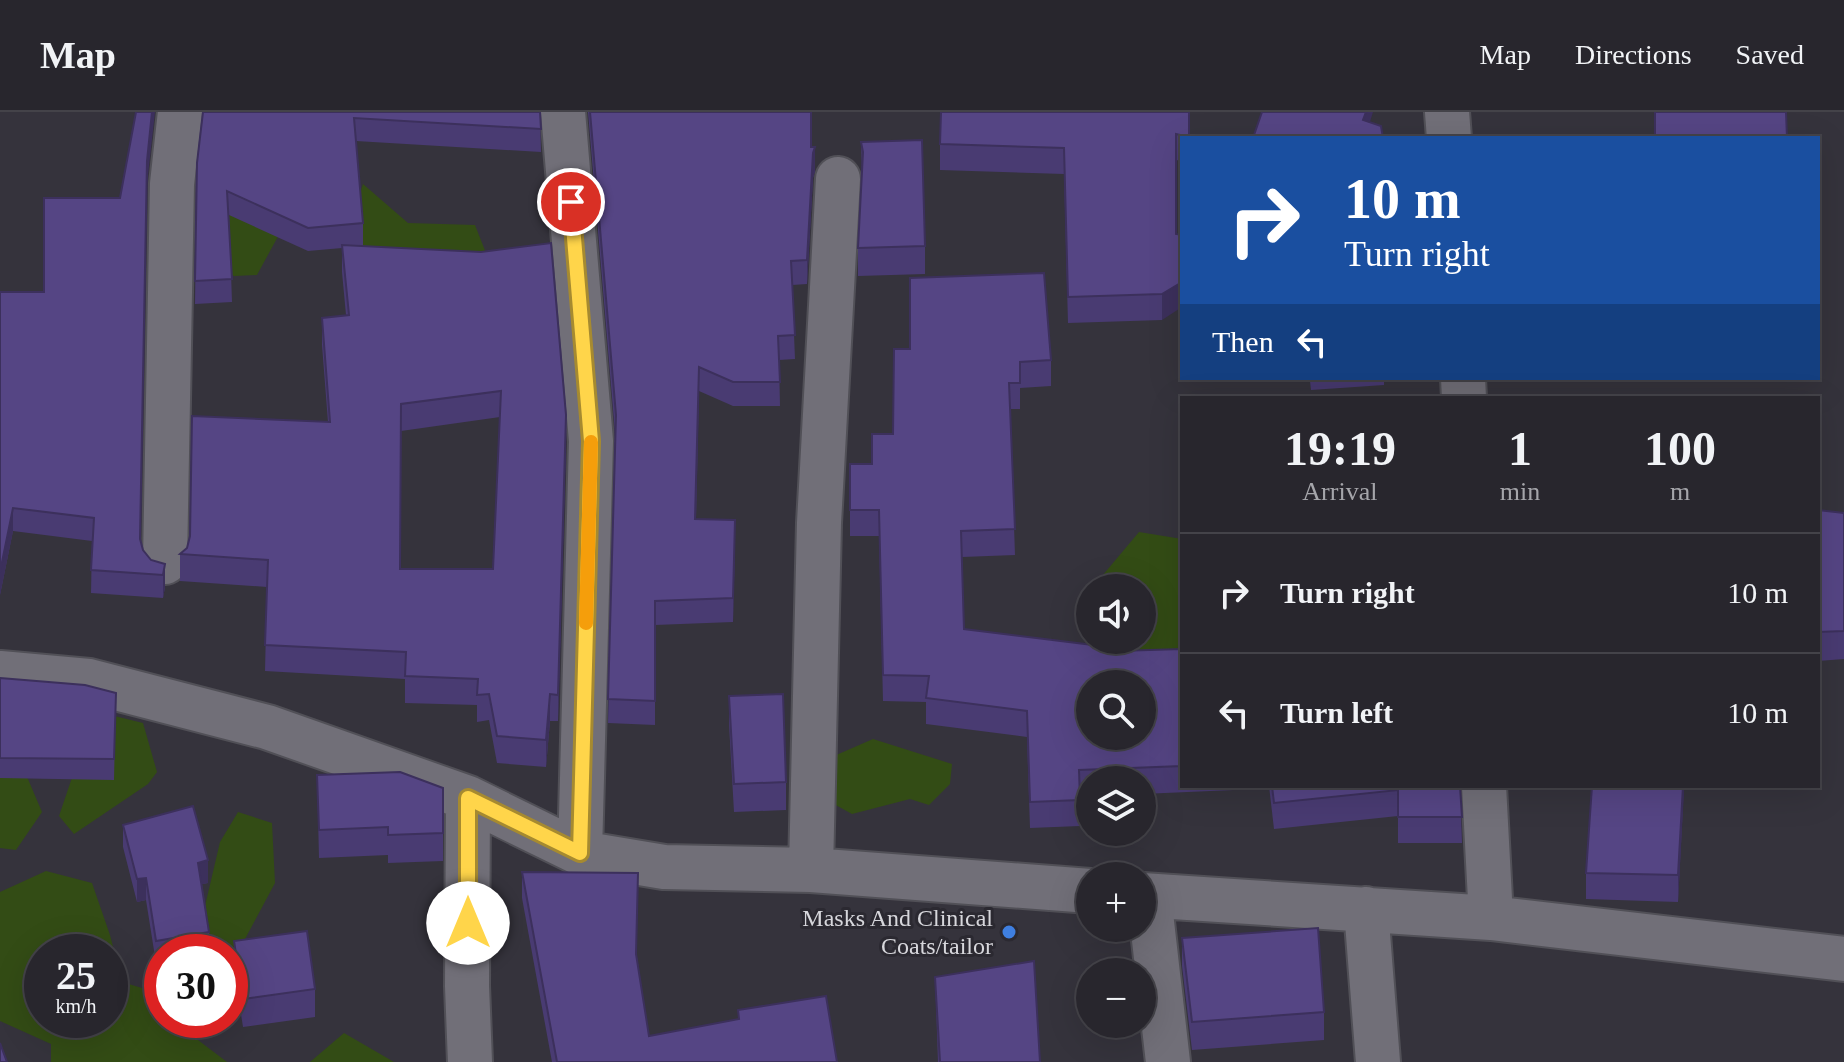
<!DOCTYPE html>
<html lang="en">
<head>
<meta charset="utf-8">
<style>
  :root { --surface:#28262d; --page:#343239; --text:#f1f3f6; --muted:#a5a5aa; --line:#444349 }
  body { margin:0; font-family:"Times New Roman",serif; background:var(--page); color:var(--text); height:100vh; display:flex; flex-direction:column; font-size:30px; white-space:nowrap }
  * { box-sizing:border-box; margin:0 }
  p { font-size:26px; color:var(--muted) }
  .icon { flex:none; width:44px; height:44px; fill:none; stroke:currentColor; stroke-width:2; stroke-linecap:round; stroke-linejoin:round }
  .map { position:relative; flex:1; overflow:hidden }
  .panel { position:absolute; left:1180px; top:284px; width:640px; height:392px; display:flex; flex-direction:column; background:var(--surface); border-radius:0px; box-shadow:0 8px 32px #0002,0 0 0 2px var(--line) }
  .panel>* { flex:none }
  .banner { position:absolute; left:1180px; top:24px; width:640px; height:244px; border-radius:0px; box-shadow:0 8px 32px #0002,0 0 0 2px var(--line); background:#1a4fa0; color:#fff; overflow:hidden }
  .fabs { position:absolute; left:1076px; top:462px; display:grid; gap:16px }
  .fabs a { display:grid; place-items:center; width:80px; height:80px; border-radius:50%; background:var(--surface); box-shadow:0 8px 32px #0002,0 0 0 2px var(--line); font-size:40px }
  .speed { position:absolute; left:24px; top:822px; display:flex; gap:16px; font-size:40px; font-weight:700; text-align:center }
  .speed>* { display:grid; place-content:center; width:104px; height:104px; border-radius:50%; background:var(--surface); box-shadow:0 8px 32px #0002,0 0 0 2px var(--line); line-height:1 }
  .speed small { font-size:20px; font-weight:400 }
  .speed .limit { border:12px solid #d22; background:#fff; color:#111 }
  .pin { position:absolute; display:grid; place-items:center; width:68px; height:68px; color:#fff; margin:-34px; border:4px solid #fff; border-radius:50%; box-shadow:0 2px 8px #0007 }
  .me { position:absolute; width:88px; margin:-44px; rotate:0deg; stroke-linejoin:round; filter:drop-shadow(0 0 6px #0008) }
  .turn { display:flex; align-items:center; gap:28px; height:168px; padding:0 32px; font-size:36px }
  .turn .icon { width:104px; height:104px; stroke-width:2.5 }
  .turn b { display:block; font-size:56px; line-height:68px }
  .then { display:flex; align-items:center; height:76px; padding:0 32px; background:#0003; gap:16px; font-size:30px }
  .eta { display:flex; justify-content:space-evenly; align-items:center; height:136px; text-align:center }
  .eta b { font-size:48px; font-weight:800; line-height:56px }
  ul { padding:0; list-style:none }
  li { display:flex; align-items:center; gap:24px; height:120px; padding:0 32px; border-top:2px solid var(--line) }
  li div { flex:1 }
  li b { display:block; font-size:30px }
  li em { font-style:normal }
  header { display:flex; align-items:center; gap:48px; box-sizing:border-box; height:112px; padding:0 40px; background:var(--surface); border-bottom:2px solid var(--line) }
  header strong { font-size:38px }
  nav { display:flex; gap:44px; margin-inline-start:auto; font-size:28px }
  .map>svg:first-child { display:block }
  .green { fill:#334c15; fill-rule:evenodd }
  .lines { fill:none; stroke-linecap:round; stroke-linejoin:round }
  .minor-casing { stroke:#515057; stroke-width:48 }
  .minor { stroke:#716f78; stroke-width:44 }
  .wall { fill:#493b72; fill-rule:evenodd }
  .shaded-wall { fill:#3c305c }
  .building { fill:#554584; stroke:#3c305c; stroke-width:2; fill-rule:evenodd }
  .route-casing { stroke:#a68a30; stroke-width:20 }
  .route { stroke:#ffd54a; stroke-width:14 }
  .slow { stroke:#f59e0b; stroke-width:14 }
  .shop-dot { fill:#3f7fe0; stroke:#2b2931; stroke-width:3 }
  .labels { text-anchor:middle; stroke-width:6; stroke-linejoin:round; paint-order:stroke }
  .poi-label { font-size:24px; fill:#d7d7dc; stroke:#2b2931; text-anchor:end }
</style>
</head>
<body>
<header>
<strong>Map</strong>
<nav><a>Map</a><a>Directions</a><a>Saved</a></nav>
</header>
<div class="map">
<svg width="1844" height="950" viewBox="0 0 1844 950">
  <rect width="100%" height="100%" fill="#35333c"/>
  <!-- green -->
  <path class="green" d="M 363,72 L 408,111 L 475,113 L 486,141 L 367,143 L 351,108 Z
    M 221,86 L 287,108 L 257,163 L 234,164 L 186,140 L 193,118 Z
    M 1139,420 L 1182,427 L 1182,551 L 1140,551 L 1132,528 L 1142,528 L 1142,498 L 1147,485 L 1142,485 L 1142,476 L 1103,476 L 1097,470 Z
    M 102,601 L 143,611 L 157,660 L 148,672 L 74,722 L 59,704 L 81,639 Z
    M 873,627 L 952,652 L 950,672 L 929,693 L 910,687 L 852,702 L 823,686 L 834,644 Z
    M 0,648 L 22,653 L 42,700 L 16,738 L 0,736 Z
    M 238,700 L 272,711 L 275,771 L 230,855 L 230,840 L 186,840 L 205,794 L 220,730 Z
    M 46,759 L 92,771 L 110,823 L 122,870 L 162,882 L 162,908 L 203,908 L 194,925 L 227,950 L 51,950 L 51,932 L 0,909 L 0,780 ZM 42,840 L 110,840 L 110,908 L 42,908 Z
    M 344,921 L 394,950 L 310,950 Z"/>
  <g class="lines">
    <!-- minor casing -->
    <g class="minor-casing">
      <path id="minor" d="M 563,0 L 591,329 L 580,741
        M 1447,0 L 1449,26
        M 1463,266 L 1464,286
        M 165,450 L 172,72 L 180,0
        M 0,561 L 89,569 L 267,615 L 468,686 L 580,741 L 664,755 L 811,758 L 1090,779
        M 1484,674 L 1491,806
        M 468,686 L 467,874 L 470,950
        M 811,758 L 819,411 L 838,67
        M 1142,783 L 1491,806 L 1844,847
        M 1149,784 L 1168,950
        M 1366,797 L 1378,950"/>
    </g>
    <!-- minor -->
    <use href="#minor" class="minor"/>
  </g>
  <!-- wall -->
  <path class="wall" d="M 203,0 L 540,0 L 541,40 L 356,29 L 363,111 L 363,134 L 566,330 L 558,609 L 550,609 L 546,655 L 497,651 L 489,608 L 477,610 L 477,593 L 405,591 L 405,567 L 265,559 L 267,475 L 180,469 L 180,442 L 328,310 L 322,233 L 322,206 L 346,203 L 342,160 L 342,136 L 308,139 L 229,103 L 232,190 L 195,192 L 197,51 ZM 500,305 L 493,457 L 400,457 L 401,319 Z
    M 588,0 L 811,0 L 811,35 L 815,59 L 813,66 L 807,172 L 792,173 L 795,247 L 779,248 L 780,294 L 733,294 L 699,279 L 696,407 L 735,432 L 733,510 L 655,513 L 655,613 L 608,611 L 615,321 Z
    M 1189,0 L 1189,26 L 1182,26 L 1182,49 L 1176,48 L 1162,208 L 1068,211 L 1064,62 L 940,58 L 940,32 Z
    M 861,30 L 925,134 L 925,162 L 858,164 L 858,136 L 862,62 Z
    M 147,72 L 140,428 L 143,438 L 151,448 L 165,452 L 165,475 L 163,486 L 91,481 L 92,429 L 13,419 L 0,483 L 0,180 L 44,180 L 120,86 Z
    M 910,237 L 1051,248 L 1051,274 L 1020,276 L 1020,297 L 1010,297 L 1015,443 L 962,445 L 964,517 L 1117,539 L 1182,537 L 1182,674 L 1460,674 L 1462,731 L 1398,731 L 1398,704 L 1274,717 L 1269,674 L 1234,678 L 1142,682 L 1142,668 L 1090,668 L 1090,684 L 1080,684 L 1080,714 L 1030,716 L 1027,625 L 926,612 L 926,590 L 883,589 L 879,424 L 850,424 L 850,352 L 872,352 L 893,322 Z
    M 1256,266 L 1384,266 L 1384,273 L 1311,278 L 1310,269 L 1256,267 Z
    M 1818,398 L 1844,401 L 1844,547 L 1818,549 Z
    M 0,566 L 116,581 L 114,668 L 0,666 Z
    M 729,584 L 786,670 L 786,698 L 734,700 L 729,612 Z
    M 317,663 L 443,676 L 443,749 L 388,751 L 388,743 L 319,746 Z
    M 1684,674 L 1678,790 L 1586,787 L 1586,761 Z
    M 123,713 L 208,771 L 202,772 L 209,820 L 209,840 L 162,840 L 162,850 L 156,851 L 146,788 L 137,790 L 123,735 Z
    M 522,760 L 637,845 L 649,924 L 738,907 L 738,898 L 837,950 L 552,950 L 522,786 Z
    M 1182,826 L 1324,900 L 1324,928 L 1192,938 L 1182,854 Z
    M 234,829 L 315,877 L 315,905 L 243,915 L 234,857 Z
    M 935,865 L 1040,950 L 938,950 Z"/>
  <!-- shaded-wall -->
  <path class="shaded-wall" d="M 152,0 L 155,0 L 147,72 L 147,49 Z
    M 1366,0 L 1373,0 L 1365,26 L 1363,8 Z
    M 815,35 L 815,59 L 813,66 L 807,172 L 807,148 L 813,41 Z
    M 1182,170 L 1182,195 L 1162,208 L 1162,182 Z
    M 566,303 L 566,330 L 558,609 L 558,583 Z
    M 13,396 L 13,419 L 0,483 L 0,460 Z
    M 735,408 L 735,432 L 733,510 L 733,486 Z
    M 165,452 L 165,475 L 163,486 L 163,463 Z
    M 550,582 L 550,609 L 546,655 L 546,628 Z
    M 1683,674 L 1684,674 L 1684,679 L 1678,790 L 1678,763 Z
    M 208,748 L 208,771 L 198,773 L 198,751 Z
    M 146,766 L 146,788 L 137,790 L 137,767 Z"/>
  <!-- building -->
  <path class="building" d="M 136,0 L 152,0 L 147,49 L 140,427 L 143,438 L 151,448 L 165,452 L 163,463 L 91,458 L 94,406 L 13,396 L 0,460 L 0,180 L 44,180 L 44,86 L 120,86 Z
    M 203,0 L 540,0 L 541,17 L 354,6 L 363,111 L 308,116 L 227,79 L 232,167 L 195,169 L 197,51 Z
    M 590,0 L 811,0 L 811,35 L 815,35 L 813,41 L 807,148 L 791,149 L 795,223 L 778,224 L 780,270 L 733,270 L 699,255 L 695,407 L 735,408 L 733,486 L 655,489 L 655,589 L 608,587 L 616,303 Z
    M 941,0 L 1189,0 L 1189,25 L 1176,22 L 1176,122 L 1182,123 L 1182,170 L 1162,182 L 1068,185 L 1064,36 L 940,32 Z
    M 1262,0 L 1366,0 L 1363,8 L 1381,14 L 1383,26 L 1253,26 Z
    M 1655,0 L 1786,0 L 1787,26 L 1655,26 Z
    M 922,28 L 925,134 L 858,136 L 863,40 L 861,30 Z
    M 551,131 L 566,303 L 558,583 L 550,582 L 546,628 L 497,624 L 489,582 L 477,583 L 478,567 L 405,564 L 406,540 L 265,533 L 268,448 L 180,442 L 187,436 L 190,424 L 192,304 L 330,310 L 322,206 L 349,203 L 342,133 L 481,140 ZM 501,279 L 493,457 L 400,457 L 401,292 Z
    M 1044,161 L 1051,248 L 1020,250 L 1020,271 L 1009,271 L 1015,417 L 961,419 L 964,517 L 1117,536 L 1117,539 L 1182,537 L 1182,654 L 1079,658 L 1080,688 L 1030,690 L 1027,599 L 926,586 L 929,564 L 883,563 L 879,398 L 850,398 L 850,352 L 872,352 L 872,322 L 893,322 L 894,237 L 910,237 L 910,166 ZM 1090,572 L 1142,572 L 1142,624 L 1090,624 Z
    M 1818,398 L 1844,401 L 1844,519 L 1818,520 Z
    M 0,566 L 85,573 L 116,581 L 114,647 L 0,646 Z
    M 783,582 L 786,670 L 734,672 L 729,584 Z
    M 400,660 L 443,676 L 443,721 L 388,723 L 388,715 L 319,718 L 317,663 Z
    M 1272,674 L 1460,674 L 1462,705 L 1398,705 L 1398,678 L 1274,691 Z
    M 1592,674 L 1683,674 L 1678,763 L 1586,761 Z
    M 193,694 L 208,748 L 198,751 L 209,820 L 156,829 L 146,766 L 137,767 L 123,713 Z
    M 522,760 L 638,761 L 636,842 L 649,924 L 739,907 L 738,898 L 826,884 L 837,950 L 557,950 Z
    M 1318,816 L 1324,900 L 1192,910 L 1182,826 Z
    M 307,819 L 315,877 L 243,887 L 234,829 Z
    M 1034,849 L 1040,950 L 940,950 L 935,865 Z
    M 0,931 L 7,950 L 0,950 Z"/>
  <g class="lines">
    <!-- route casing -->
    <g class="route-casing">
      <path id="route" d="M 468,811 L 468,686 L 580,741 L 591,329 L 571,90"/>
    </g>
    <!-- route -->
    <use href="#route" class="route"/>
    <!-- slow -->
    <path class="slow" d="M 586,511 L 591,330"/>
  </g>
  <!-- markers -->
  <circle class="shop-dot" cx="1009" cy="820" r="8"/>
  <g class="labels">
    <!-- poi labels -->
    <g class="poi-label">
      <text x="993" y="814">Masks And Clinical<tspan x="993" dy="28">Coats/tailor</tspan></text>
    </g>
  </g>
</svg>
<div class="fabs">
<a><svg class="icon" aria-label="sound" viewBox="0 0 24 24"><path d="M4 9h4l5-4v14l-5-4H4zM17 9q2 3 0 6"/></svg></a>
<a><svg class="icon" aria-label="search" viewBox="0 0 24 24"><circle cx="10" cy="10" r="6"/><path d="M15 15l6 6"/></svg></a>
<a><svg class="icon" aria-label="layers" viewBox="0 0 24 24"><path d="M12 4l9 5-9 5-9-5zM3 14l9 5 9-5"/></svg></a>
<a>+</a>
<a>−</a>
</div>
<div class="speed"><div>25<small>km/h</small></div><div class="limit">30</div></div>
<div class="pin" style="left:571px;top:90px;background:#d93025"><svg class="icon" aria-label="arrive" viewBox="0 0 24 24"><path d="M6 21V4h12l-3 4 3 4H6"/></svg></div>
<svg class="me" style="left:468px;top:811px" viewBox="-20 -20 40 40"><circle r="19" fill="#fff"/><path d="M0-13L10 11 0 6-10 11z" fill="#ffd54a"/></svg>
<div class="banner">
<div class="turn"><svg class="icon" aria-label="right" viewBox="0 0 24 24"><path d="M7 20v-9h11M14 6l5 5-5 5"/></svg><div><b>10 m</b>Turn right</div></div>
<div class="then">Then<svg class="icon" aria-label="left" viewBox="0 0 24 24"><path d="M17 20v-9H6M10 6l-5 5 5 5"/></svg></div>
</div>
<section class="panel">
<div class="eta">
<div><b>19:19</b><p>Arrival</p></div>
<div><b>1</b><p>min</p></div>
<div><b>100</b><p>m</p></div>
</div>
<ul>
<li><svg class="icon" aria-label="right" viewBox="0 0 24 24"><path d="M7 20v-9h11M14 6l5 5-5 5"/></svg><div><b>Turn right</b></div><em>10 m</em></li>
<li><svg class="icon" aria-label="left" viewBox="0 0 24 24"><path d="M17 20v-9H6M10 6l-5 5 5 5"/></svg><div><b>Turn left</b></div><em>10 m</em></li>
</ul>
</section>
</div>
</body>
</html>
